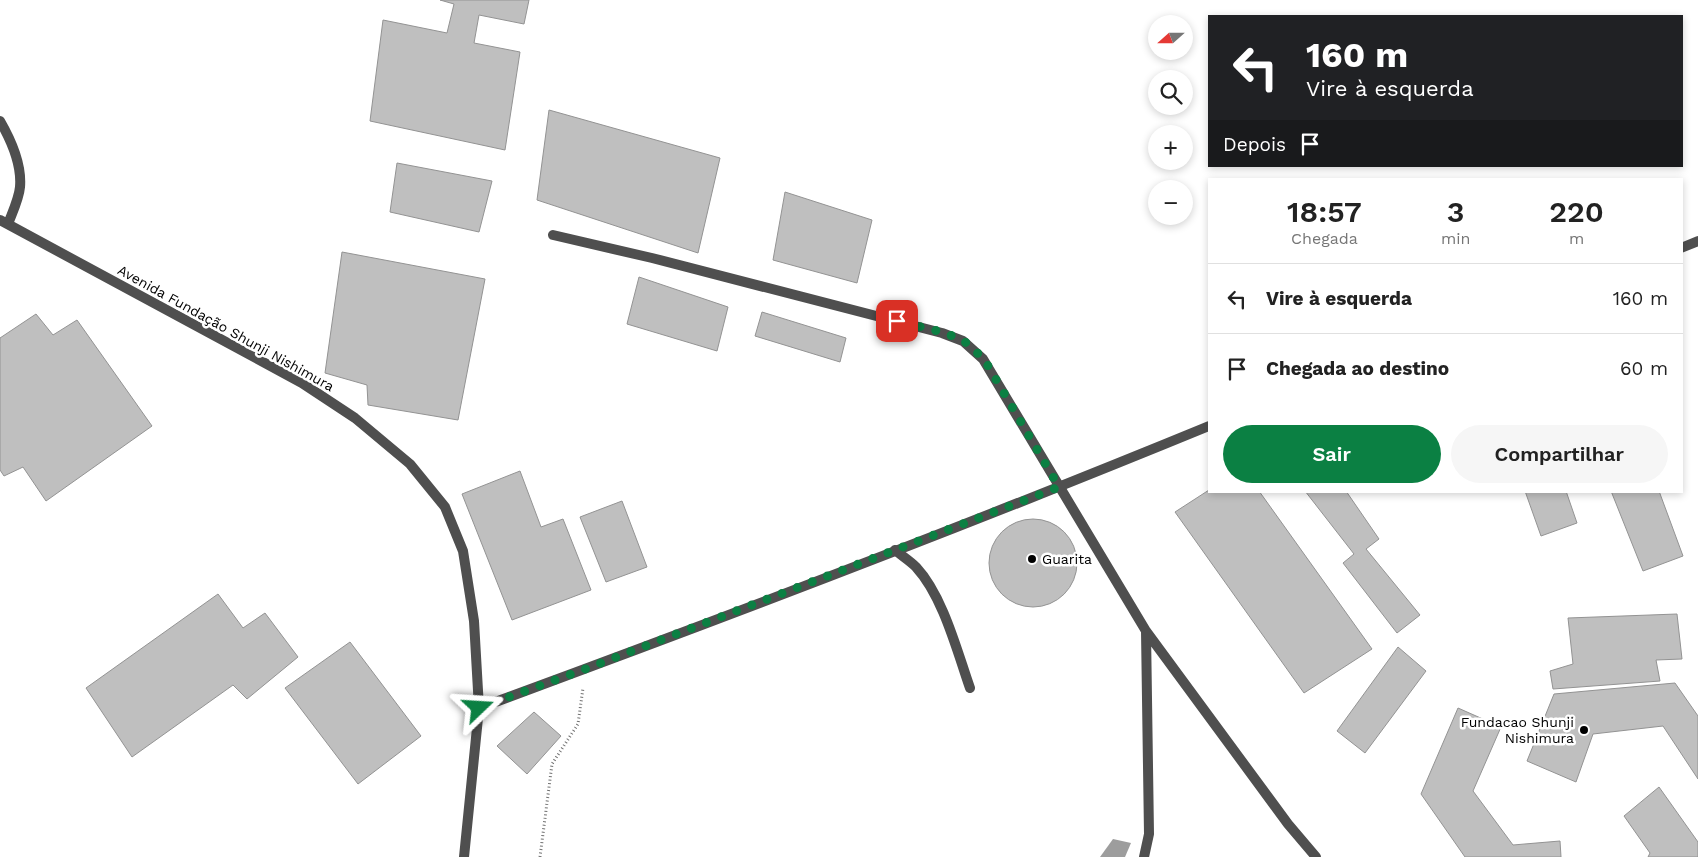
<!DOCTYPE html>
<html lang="pt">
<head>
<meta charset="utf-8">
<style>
  :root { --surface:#fff; --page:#f6f6f6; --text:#222; --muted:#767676; --line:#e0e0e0; --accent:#0b8043 }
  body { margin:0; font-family:"Work Sans",sans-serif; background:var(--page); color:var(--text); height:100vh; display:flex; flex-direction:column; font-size:19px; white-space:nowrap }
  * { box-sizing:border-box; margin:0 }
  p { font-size:16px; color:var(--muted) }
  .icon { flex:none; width:28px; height:28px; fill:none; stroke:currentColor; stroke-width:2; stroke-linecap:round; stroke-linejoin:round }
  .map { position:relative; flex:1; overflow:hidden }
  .panel { position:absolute; left:1208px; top:178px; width:475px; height:315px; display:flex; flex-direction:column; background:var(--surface); border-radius:0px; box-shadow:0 2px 8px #0003 }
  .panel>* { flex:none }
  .top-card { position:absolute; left:1208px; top:15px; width:475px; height:152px; border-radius:0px; box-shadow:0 2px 8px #0003; background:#202124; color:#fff; overflow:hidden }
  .needle { width:32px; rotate:249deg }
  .buttons { position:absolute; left:1148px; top:15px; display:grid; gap:10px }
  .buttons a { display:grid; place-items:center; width:45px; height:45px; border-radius:50%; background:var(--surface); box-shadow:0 2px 8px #0003; font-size:25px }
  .pin { position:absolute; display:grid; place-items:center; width:42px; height:42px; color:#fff; margin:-21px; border-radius:10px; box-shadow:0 2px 8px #0006 }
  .me { position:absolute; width:55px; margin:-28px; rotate:70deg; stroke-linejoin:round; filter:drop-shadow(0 0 4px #0008) }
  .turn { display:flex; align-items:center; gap:18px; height:105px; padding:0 15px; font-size:22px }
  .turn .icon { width:65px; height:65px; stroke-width:2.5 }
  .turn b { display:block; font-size:35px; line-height:42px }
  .then { display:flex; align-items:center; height:48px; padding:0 15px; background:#0003; gap:10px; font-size:19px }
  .eta { display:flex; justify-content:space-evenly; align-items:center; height:85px; text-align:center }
  .eta b { font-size:30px; font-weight:600; line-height:35px }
  .cta { display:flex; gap:10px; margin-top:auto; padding:10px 15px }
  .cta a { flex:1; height:58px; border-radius:30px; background:var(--accent); color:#fff; font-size:20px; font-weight:600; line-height:58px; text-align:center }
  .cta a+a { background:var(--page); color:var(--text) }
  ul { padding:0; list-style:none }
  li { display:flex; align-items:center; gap:15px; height:70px; padding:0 15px; border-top:1px solid var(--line) }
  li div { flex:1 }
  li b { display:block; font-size:19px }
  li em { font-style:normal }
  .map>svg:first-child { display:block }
  .water { fill:#9d9d9d }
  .building { fill:#bfbfbf; stroke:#939393 }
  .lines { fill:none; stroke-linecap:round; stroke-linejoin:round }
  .path { stroke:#717171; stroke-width:3; stroke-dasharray:1 2.5; stroke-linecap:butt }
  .lane { stroke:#4f4f4f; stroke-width:10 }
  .street { stroke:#4f4f4f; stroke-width:10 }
  .route { stroke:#0b8043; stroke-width:9; stroke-dasharray:0 16.2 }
  .poi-dot { fill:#000; stroke:#fff; stroke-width:2 }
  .labels { text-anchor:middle; stroke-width:5; stroke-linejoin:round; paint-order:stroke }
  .street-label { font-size:14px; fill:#000; stroke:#fff }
  .poi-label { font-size:14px; fill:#000; stroke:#fff; text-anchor:start }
</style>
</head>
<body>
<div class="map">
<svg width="1698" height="857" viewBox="0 0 1698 857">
  <rect width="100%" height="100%" fill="#fff"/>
  <!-- water -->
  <path class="water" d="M 1113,839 L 1131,843 L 1125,857 L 1100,857 Z"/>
  <!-- building -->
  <path class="building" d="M 440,0 L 529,0 L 524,24 L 479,15 L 474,43 L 520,52 L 505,150 L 370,121 L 383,20 L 447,33 L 454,4 Z
    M 549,110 L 720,158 L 698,253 L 537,200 Z
    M 397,163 L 492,181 L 479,232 L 390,212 Z
    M 785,192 L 872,220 L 857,283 L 773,260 Z
    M 342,252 L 485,279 L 458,420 L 368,405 L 367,385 L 325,373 Z
    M 639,277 L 728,307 L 717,351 L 627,324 Z
    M 762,312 L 846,338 L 840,362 L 755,336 Z
    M 36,314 L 53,335 L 77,320 L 152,426 L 46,501 L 23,467 L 4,476 L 0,470 L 0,338 Z
    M 520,471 L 541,527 L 563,519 L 591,590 L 512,620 L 462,494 Z
    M 1209,490 L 1259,491 L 1372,649 L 1304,693 L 1175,512 Z
    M 1305,491 L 1346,491 L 1379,539 L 1366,549 L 1420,615 L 1397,633 L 1343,563 L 1354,554 Z
    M 1525,491 L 1566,491 L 1577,523 L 1541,536 Z
    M 1611,491 L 1659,491 L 1683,556 L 1643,571 Z
    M 622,501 L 647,567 L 606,582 L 580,517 Z
    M989 563a44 44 0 1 1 88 0a44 44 0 1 1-88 0Z
    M 218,594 L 243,628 L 265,613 L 298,657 L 247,699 L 233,685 L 132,757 L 86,688 Z
    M 1677,614 L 1682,659 L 1656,660 L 1660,681 L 1553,689 L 1550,671 L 1573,664 L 1568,618 Z
    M 350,642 L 421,736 L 358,784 L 285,688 Z
    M 1398,647 L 1426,671 L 1365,753 L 1337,731 Z
    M 1675,683 L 1698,716 L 1698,779 L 1663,726 L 1593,734 L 1576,782 L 1527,761 L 1554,694 Z
    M 1458,708 L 1501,727 L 1473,791 L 1513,845 L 1560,841 L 1561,857 L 1465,857 L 1421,794 Z
    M 534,712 L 561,736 L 527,774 L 497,746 Z
    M 1659,787 L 1698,842 L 1698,857 L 1648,857 L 1650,853 L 1624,816 Z"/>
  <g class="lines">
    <!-- path -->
    <path class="path" d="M 540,857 L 552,764 L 578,724 L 583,688"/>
    <!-- lane -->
    <path class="lane" d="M 553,235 L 652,258 L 942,333 L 963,341 L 983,359 L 1146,631 L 1288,824 L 1316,857
      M 895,550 C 902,556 910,561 916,567 C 943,596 957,651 970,688
      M 1144,857 L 1149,834 L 1146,631"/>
    <!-- street -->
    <path class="street" d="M 0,121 C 11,140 22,164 20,187 C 19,199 12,213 8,224
      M 0,220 L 302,383 L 355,418 L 410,464 L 445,507 L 463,551 L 474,621 L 479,708 L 464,857
      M 1681,248 L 1698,241
      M 479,708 C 724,618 968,525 1209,426"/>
  </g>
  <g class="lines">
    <!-- route -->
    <path class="route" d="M 479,708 L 588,668 L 1059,487 L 984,359 L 963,340 L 942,332 L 897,321"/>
  </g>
  <!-- markers -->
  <g class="poi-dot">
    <circle cx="1032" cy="559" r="5"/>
    <circle cx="1584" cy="730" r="5"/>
  </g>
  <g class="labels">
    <!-- street labels -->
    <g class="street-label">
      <text transform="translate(226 328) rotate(29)" y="5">Avenida Fundação Shunji Nishimura</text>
    </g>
    <!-- poi labels -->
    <g class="poi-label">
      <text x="1042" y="564">Guarita</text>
      <text x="1574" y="727" text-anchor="end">Fundacao Shunji<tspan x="1574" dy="16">Nishimura</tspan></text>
    </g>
  </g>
</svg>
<div class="buttons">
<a><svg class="needle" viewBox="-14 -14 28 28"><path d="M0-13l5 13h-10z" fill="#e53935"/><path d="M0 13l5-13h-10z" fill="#767676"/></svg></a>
<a><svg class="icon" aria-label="search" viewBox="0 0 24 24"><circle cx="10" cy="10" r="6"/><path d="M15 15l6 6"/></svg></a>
<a>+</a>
<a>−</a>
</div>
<div class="pin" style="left:897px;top:321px;background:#d93025"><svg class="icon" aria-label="arrive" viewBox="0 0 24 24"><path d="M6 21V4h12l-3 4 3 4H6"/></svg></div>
<svg class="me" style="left:479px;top:708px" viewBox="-20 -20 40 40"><path d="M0-17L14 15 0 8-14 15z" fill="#0b8043" stroke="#fff" stroke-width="4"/></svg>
<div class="top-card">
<div class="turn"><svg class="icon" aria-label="left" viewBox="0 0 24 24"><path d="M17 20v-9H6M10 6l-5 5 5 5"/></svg><div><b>160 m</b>Vire à esquerda</div></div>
<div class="then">Depois<svg class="icon" aria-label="arrive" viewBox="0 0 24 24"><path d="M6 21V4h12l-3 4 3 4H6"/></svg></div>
</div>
<section class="panel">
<div class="eta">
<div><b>18:57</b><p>Chegada</p></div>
<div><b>3</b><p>min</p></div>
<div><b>220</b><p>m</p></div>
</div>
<ul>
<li><svg class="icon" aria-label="left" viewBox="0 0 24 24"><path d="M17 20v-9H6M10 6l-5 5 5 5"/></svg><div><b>Vire à esquerda</b></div><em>160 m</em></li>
<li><svg class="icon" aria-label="arrive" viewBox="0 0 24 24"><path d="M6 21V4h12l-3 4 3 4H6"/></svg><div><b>Chegada ao destino</b></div><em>60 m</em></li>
</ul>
<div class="cta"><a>Sair</a><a>Compartilhar</a></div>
</section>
</div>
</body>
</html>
